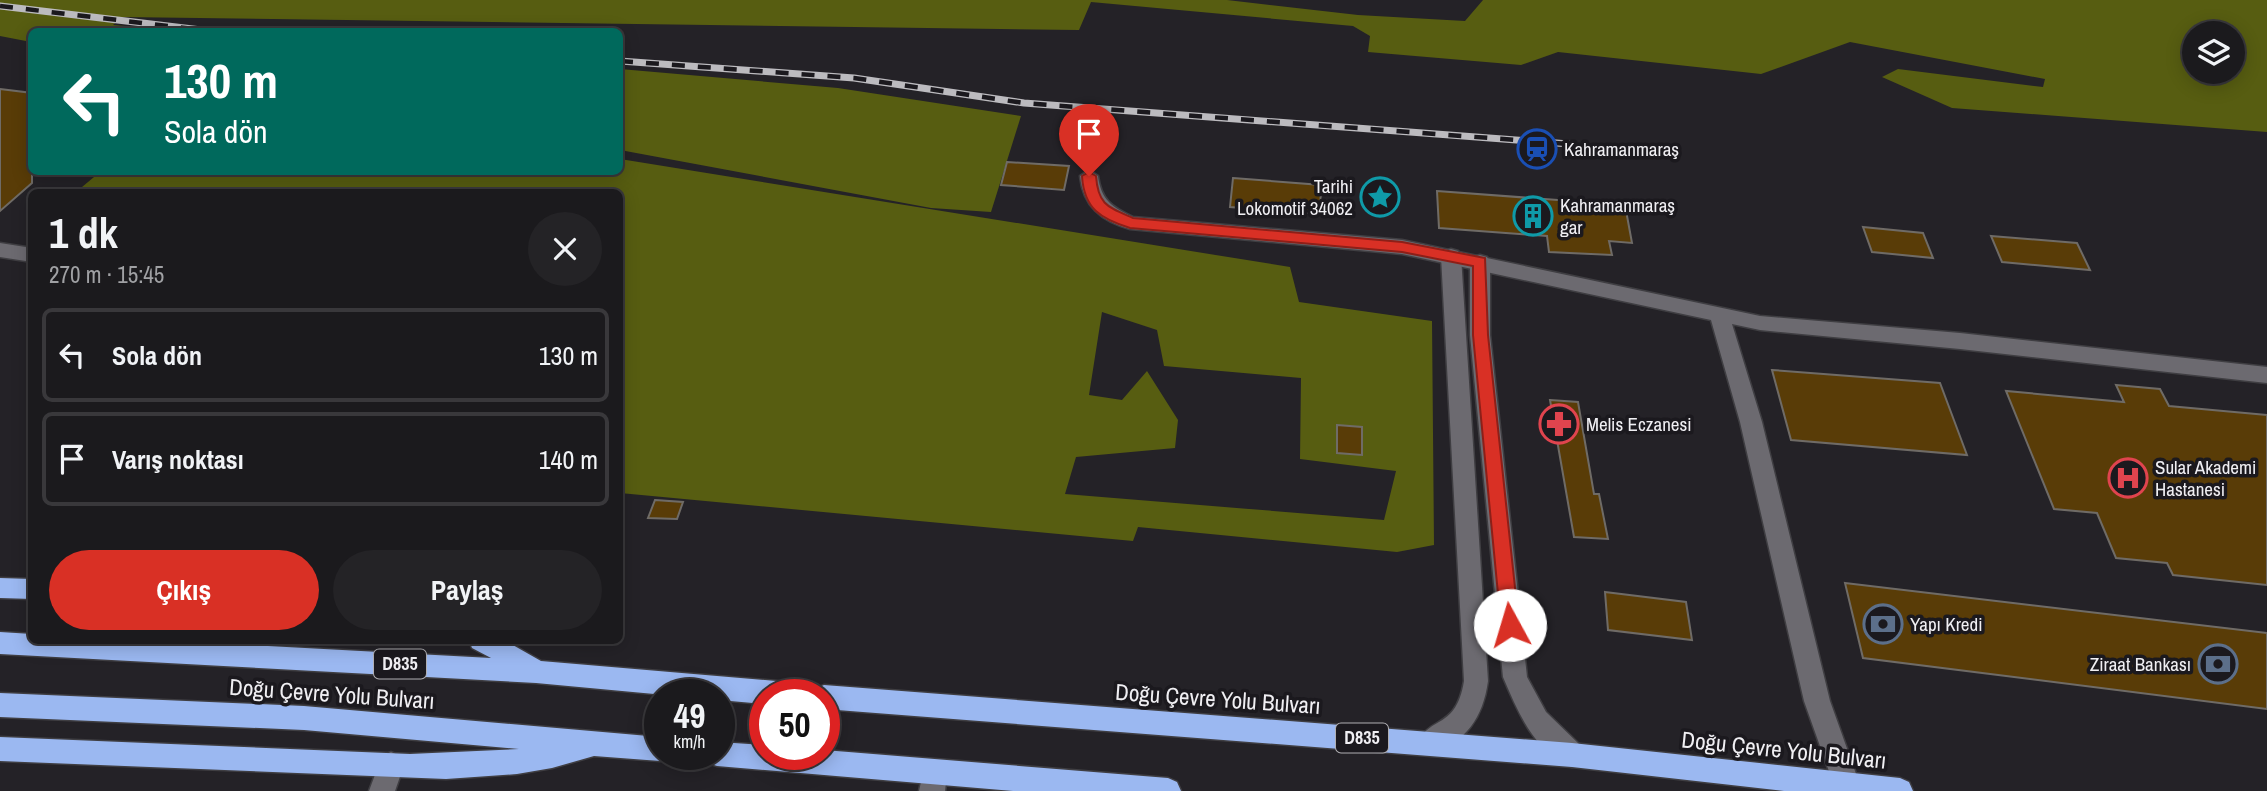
<!DOCTYPE html>
<html lang="tr">
<head>
<meta charset="utf-8">
<style>
  :root { --surface:#1b1a1d; --page:#242326; --text:#f1f3f6; --muted:#a0a1a4; --line:#39383b; --accent:#d93025 }
  body { margin:0; font-family:"Archivo Narrow",sans-serif; background:var(--page); color:var(--text); height:100vh; display:flex; flex-direction:column; font-size:26px; white-space:nowrap }
  * { box-sizing:border-box; margin:0 }
  p { font-size:23px; color:var(--muted) }
  .icon { flex:none; width:38px; height:38px; fill:none; stroke:currentColor; stroke-width:2; stroke-linecap:round; stroke-linejoin:round }
  .map { position:relative; flex:1; overflow:hidden }
  .details { position:absolute; left:28px; top:189px; width:595px; height:455px; display:flex; flex-direction:column; background:var(--surface); border-radius:10px; box-shadow:0 4px 18px #0003,0 0 0 2px var(--line) }
  .details>* { flex:none }
  .hud { position:absolute; left:28px; top:28px; width:595px; height:147px; border-radius:10px; box-shadow:0 4px 18px #0003,0 0 0 2px var(--line); background:#00695c; color:#fff; overflow:hidden }
  .buttons { position:absolute; left:2182px; top:21px; display:grid; gap:14px }
  .buttons a { display:grid; place-items:center; width:63px; height:63px; border-radius:50%; background:var(--surface); box-shadow:0 4px 18px #0003,0 0 0 2px var(--line); font-size:35px }
  .speed { position:absolute; left:644px; top:679px; display:flex; gap:14px; font-size:35px; font-weight:700; text-align:center }
  .speed>* { display:grid; place-content:center; width:91px; height:91px; border-radius:50%; background:var(--surface); box-shadow:0 4px 18px #0003,0 0 0 2px var(--line); line-height:1 }
  .speed small { font-size:18px; font-weight:400 }
  .speed .limit { border:10px solid #d22; background:#fff; color:#111 }
  .pin { position:absolute; display:grid; place-items:center; width:60px; height:60px; color:#fff; margin:-72px -30px; border-radius:50% 50% 50% 0; rotate:-45deg; box-shadow:0 0 7px #0007 }
  .pin .icon { rotate:45deg }
  .me { position:absolute; width:77px; margin:-38px; rotate:354deg; stroke-linejoin:round; filter:drop-shadow(0 0 5px #0008) }
  .turn { display:flex; align-items:center; gap:24px; height:147px; padding:0 21px; font-size:32px }
  .turn .icon { width:91px; height:91px; stroke-width:2.5 }
  .turn b { display:block; font-size:49px; line-height:60px }
  .round { display:grid; place-items:center; flex:none; width:74px; height:74px; border-radius:37px; background:var(--page) }
  .headline { display:flex; align-items:center; justify-content:space-between; height:119px; padding:0 21px }
  h1 { font-size:42px; font-weight:700; line-height:52px }
  .action { display:flex; gap:14px; margin-top:auto; padding:14px 21px }
  .action a { flex:1; height:80px; border-radius:42px; background:var(--accent); color:#fff; font-size:28px; font-weight:700; line-height:80px; text-align:center }
  .action a+a { background:var(--page); color:var(--text) }
  ul { padding:0; list-style:none }
  li { display:flex; align-items:center; gap:21px; height:94px; margin:0 14px 10px; padding:0 7px; border:4px solid var(--line); border-radius:10px }
  li div { flex:1 }
  li b { display:block; font-size:26px }
  li em { font-style:normal }
  .map>svg:first-child { display:block }
  .forest { fill:#575d11; fill-rule:evenodd }
  .building { fill:#593c07; stroke:#6f6b66; stroke-width:2 }
  .lines { fill:none; stroke-linecap:round; stroke-linejoin:round }
  .street-casing { stroke:#3f3e42; stroke-width:3 }
  .secondary-casing { stroke:#3f3e42; stroke-width:3 }
  .highway-casing { stroke:#3f3e42; stroke-width:3 }
  .street { fill:#6c6a70; fill-rule:evenodd }
  .secondary { fill:#6c6a70; fill-rule:evenodd }
  .highway { fill:#9bb8f1; fill-rule:evenodd }
  .rail-casing { stroke:#bcbbbf; stroke-width:7 }
  .rail { stroke:#1b191e; stroke-width:4.5; stroke-dasharray:13; stroke-linecap:butt }
  .route { fill:#d93025; stroke:#8d1f18; stroke-width:2 }
  .labels { text-anchor:middle; stroke-width:7; stroke-linejoin:round; paint-order:stroke }
  .shield { fill:#1b191e; stroke:#b0afb3; stroke-width:2 }
  .shield-label { font-size:18px; font-weight:bold; fill:#f0eff3 }
  .poi-label { font-size:19px; fill:#f0eff3; stroke:#1b191e; text-anchor:start }
  .near-street-label { font-size:23px; fill:#f0eff3; stroke:#1b191e }
</style>
</head>
<body>
<div class="map">
<svg width="2267" height="791" viewBox="0 0 2267 791">
  <rect width="100%" height="100%" fill="#242227"/>
  <!-- forest -->
  <path class="forest" d="M 0,0 L 1227,0 L 1358,15 L 1465,21 L 1483,0 L 2267,0 L 2267,132 L 1952,108 L 1882,77 L 1898,69 L 2043,87 L 2045,79 L 1850,42 L 1761,74 L 1558,52 L 1521,65 L 1368,52 L 1370,36 L 1353,26 L 1091,2 L 1079,30 L 122,17 L 113,25 L 187,31 L 32,32 L 31,42 L 0,36 ZM 2194,33 L 2233,33 L 2233,72 L 2194,72 Z
    M 620,69 L 838,88 L 1021,116 L 991,212 L 931,208 L 620,150 Z
    M 620,159 L 1290,267 L 1299,302 L 1432,321 L 1434,545 L 1397,552 L 1138,527 L 1133,541 L 620,493 L 620,192 L 76,192 L 100,172 L 620,172 ZM 1102,312 L 1157,330 L 1164,366 L 1301,378 L 1300,459 L 1396,471 L 1384,520 L 1065,494 L 1076,457 L 1175,448 L 1178,420 L 1147,371 L 1122,400 L 1089,395 Z"/>
  <!-- building -->
  <path class="building" d="M 0,89 L 32,93 L 32,183 L 0,211 Z
    M 1007,162 L 1069,166 L 1064,190 L 1001,185 Z
    M 1233,178 L 1321,185 L 1320,214 L 1230,207 Z
    M 1437,191 L 1625,205 L 1632,243 L 1609,241 L 1612,255 L 1549,252 L 1547,236 L 1439,228 Z
    M 1863,227 L 1923,233 L 1933,258 L 1872,252 Z
    M 1991,236 L 2077,243 L 2090,270 L 2002,262 Z
    M 1772,370 L 1940,383 L 1967,455 L 1791,440 Z
    M 2116,385 L 2160,389 L 2169,406 L 2267,415 L 2267,585 L 2173,575 L 2167,563 L 2116,558 L 2097,513 L 2054,509 L 2006,391 L 2124,402 Z
    M 1550,400 L 1578,402 L 1594,494 L 1599,494 L 1608,539 L 1574,537 Z
    M 1337,425 L 1362,427 L 1362,455 L 1337,453 Z
    M 655,500 L 683,502 L 677,519 L 648,518 Z
    M 1845,583 L 2267,633 L 2267,709 L 1863,658 Z
    M 1605,592 L 1686,602 L 1692,640 L 1608,630 Z"/>
  <g class="lines">
    <!-- street casing -->
    <g class="street-casing">
      <path id="street" d="M 1089,170 L 1098,176 C 1101,200 1112,207 1133,217 L 1402,240 L 1760,316 L 1960,333 L 2267,367 L 2267,383 L 1960,349 L 1760,330 L 1732,324 L 1762,422 L 1830,701 L 1860,785 L 1858,791 L 1836,791 L 1804,701 L 1740,422 L 1711,320 L 1402,254 L 1130,229 C 1101,221 1083,206 1080,176 Z
        M 0,243 L 32,248 L 32,262 L 0,257 Z
        M 391,752 L 400,756 L 404,765 L 395,791 L 369,791 L 382,756 Z
        M 934,760 L 943,764 L 947,773 L 945,791 L 919,791 L 925,764 Z"/>
    </g>
    <!-- secondary casing -->
    <g class="secondary-casing">
      <path id="secondary" d="M 1451,249 L 1458,251 L 1461,256 L 1488,681 C 1483,718 1466,741 1431,755 L 1422,752 L 1418,743 C 1430,715 1456,730 1464,681 L 1441,256 L 1444,251 Z
        M 1480,255 L 1487,257 L 1490,262 L 1490,335 L 1527,677 L 1546,712 L 1581,746 L 1585,755 L 1581,764 L 1572,767 C 1534,752 1518,712 1503,677 L 1470,335 L 1470,262 L 1473,257 Z"/>
    </g>
    <!-- highway casing -->
    <g class="highway-casing">
      <path id="highway" d="M 0,578 L 32,579 L 32,599 L 0,598 Z
        M 0,632 L 32,634 L 32,640 L 159,640 L 491,658 L 472,648 L 469,640 L 504,640 L 541,661 L 800,683 L 809,687 L 812,695 L 765,695 L 765,704 L 719,700 L 719,695 L 665,695 L 536,683 L 0,654 Z
        M 824,685 L 1572,743 L 1900,778 L 1909,782 L 1913,791 L 1784,791 L 1572,767 L 824,709 L 824,695 L 812,695 L 815,689 Z
        M 0,693 L 304,706 L 660,737 L 660,754 L 671,754 L 660,761 L 594,756 L 552,768 L 517,774 L 446,779 L 0,761 L 0,737 L 410,754 L 519,749 L 304,730 L 0,717 Z
        M 719,742 L 765,745 L 765,754 L 824,754 L 824,750 L 1168,778 L 1177,782 L 1181,791 L 1013,791 L 717,766 L 708,763 L 704,754 L 719,754 Z"/>
    </g>
    <!-- street -->
    <use href="#street" class="street"/>
    <!-- secondary -->
    <use href="#secondary" class="secondary"/>
    <!-- highway -->
    <use href="#highway" class="highway"/>
    <!-- rail casing -->
    <g class="rail-casing">
      <path id="rail" d="M 0,6 L 218,32
        M 620,61 L 854,78 L 1024,103 L 1569,144"/>
    </g>
    <!-- rail -->
    <use href="#rail" class="rail"/>
  </g>
  <!-- route -->
  <path class="route" d="M 1089,172 L 1096,176 C 1098,205 1108,207 1133,218 L 1402,242 L 1485,258 L 1488,335 L 1519,625 L 1517,630 L 1510,633 L 1504,630 L 1501,625 L 1473,335 L 1473,266 L 1402,252 L 1130,228 C 1101,219 1084,209 1082,176 Z"/>
  <!-- icons -->
  <defs>
    <g id="station-ring" transform="scale(2.0125)"><circle r="9.5" fill="#1b191e" stroke="#1a4fb4" stroke-width="1.5"/><path d="M-3-6H3Q5-6 5-4V2Q5 4 3 4L4.5 6H3L1.5 4h-3L-3 6H-4.5L-3 4Q-5 4-5 2V-4Q-5-6-3-6ZM-3.5-4v3h7v-3ZM-3.5 1v1.5H-2V1ZM2 1v1.5H3.5V1Z" fill="#1a4fb4"/></g>
    <g id="sight-ring" transform="scale(2.0125)"><circle r="9.5" fill="#1b191e" stroke="#0f9aa8" stroke-width="1.5"/><path d="M0-6L1.8-2.2L6-1.7L2.9 1.2L3.7 5.4L0 3.3L-3.7 5.4L-2.9 1.2L-6-1.7L-1.8-2.2Z" fill="#0f9aa8"/></g>
    <g id="building-ring" transform="scale(2.0125)"><circle r="9.5" fill="#1b191e" stroke="#0f9aa8" stroke-width="1.5"/><path d="M-4-6H4V6H1V3H-1V6H-4ZM-2.5-4.3h1.7v1.8h-1.7ZM.8-4.3h1.7v1.8H.8ZM-2.5-1h1.7V.8h-1.7ZM.8-1h1.7V.8H.8Z" fill="#0f9aa8"/></g>
    <g id="pharmacy-ring" transform="scale(2.0125)"><circle r="9.5" fill="#1b191e" stroke="#e0444e" stroke-width="1.5"/><path d="M-2-6h4v4h4v4h-4v4h-4v-4h-4v-4h4Z" fill="#e0444e"/></g>
    <g id="hospital-ring" transform="scale(2.0125)"><circle r="9.5" fill="#1b191e" stroke="#e0444e" stroke-width="1.5"/><path d="M-5-5h3v3.5h4V-5h3V5h-3V1.5h-4V5h-3Z" fill="#e0444e"/></g>
    <g id="bank-ring" transform="scale(2.0125)"><circle r="9.5" fill="#1b191e" stroke="#5c6f8a" stroke-width="1.5"/><path d="M-6-4H6V4H-6ZM0-2.3a2.3 2.3 0 1 0 0 4.6a2.3 2.3 0 1 0 0-4.6Z" fill="#5c6f8a"/></g>
  </defs>
  <g fill-rule="evenodd">
    <use href="#station-ring" x="1537" y="149"/>
    <use href="#sight-ring" x="1380" y="197"/>
    <use href="#building-ring" x="1533" y="216"/>
    <use href="#pharmacy-ring" x="1559" y="424"/>
    <use href="#hospital-ring" x="2128" y="478"/>
    <use href="#bank-ring" x="1883" y="624"/>
    <use href="#bank-ring" x="2218" y="664"/>
  </g>
  <g class="labels">
    <!-- shield labels -->
    <g class="shield">
      <rect x="374" y="649.5" width="52" height="29" rx="5"/>
      <rect x="1336" y="723.5" width="52" height="29" rx="5"/>
    </g>
    <g class="shield-label">
      <text x="400" y="670">D835</text>
      <text x="1362" y="744">D835</text>
    </g>
    <!-- poi labels -->
    <g class="poi-label">
      <text x="1564" y="156">Kahramanmaraş</text>
      <text x="1353" y="193" text-anchor="end">Tarihi<tspan x="1353" dy="22">Lokomotif 34062</tspan></text>
      <text x="1560" y="212">Kahramanmaraş<tspan x="1560" dy="22">gar</tspan></text>
      <text x="1586" y="431">Melis Eczanesi</text>
      <text x="2155" y="474">Sular Akademi<tspan x="2155" dy="22">Hastanesi</tspan></text>
      <text x="1910" y="631">Yapı Kredi</text>
      <text x="2191" y="671" text-anchor="end">Ziraat Bankası</text>
    </g>
    <!-- near-street labels -->
    <g class="near-street-label">
      <text transform="translate(332 694) rotate(4)" y="8">Doğu Çevre Yolu Bulvarı</text>
      <text transform="translate(1218 699) rotate(4)" y="8">Doğu Çevre Yolu Bulvarı</text>
      <text transform="translate(1784 750) rotate(6)" y="8">Doğu Çevre Yolu Bulvarı</text>
    </g>
  </g>
</svg>
<div class="buttons">
<a><svg class="icon" aria-label="layers" viewBox="0 0 24 24"><path d="M12 4l9 5-9 5-9-5zM3 14l9 5 9-5"/></svg></a>
</div>
<div class="speed"><div>49<small>km/h</small></div><div class="limit">50</div></div>
<div class="pin" style="left:1089px;top:176px;background:#d93025"><svg class="icon" aria-label="arrive" viewBox="0 0 24 24"><path d="M6 21V4h12l-3 4 3 4H6"/></svg></div>
<svg class="me" style="left:1510px;top:625px" viewBox="-20 -20 40 40"><circle r="19" fill="#fff"/><path d="M0-13L10 11 0 6-10 11z" fill="#d93025"/></svg>
<div class="hud">
<div class="turn"><svg class="icon" aria-label="left" viewBox="0 0 24 24"><path d="M17 20v-9H6M10 6l-5 5 5 5"/></svg><div><b>130 m</b>Sola dön</div></div>
</div>
<section class="details">
<div class="headline"><div><h1>1 dk</h1><p>270 m · 15:45</p></div><a class="round"><svg class="icon" aria-label="close" viewBox="0 0 24 24"><path d="M6 6l12 12M18 6L6 18"/></svg></a></div>
<ul>
<li><svg class="icon" aria-label="left" viewBox="0 0 24 24"><path d="M17 20v-9H6M10 6l-5 5 5 5"/></svg><div><b>Sola dön</b></div><em>130 m</em></li>
<li><svg class="icon" aria-label="arrive" viewBox="0 0 24 24"><path d="M6 21V4h12l-3 4 3 4H6"/></svg><div><b>Varış noktası</b></div><em>140 m</em></li>
</ul>
<div class="action"><a>Çıkış</a><a>Paylaş</a></div>
</section>
</div>
</body>
</html>
